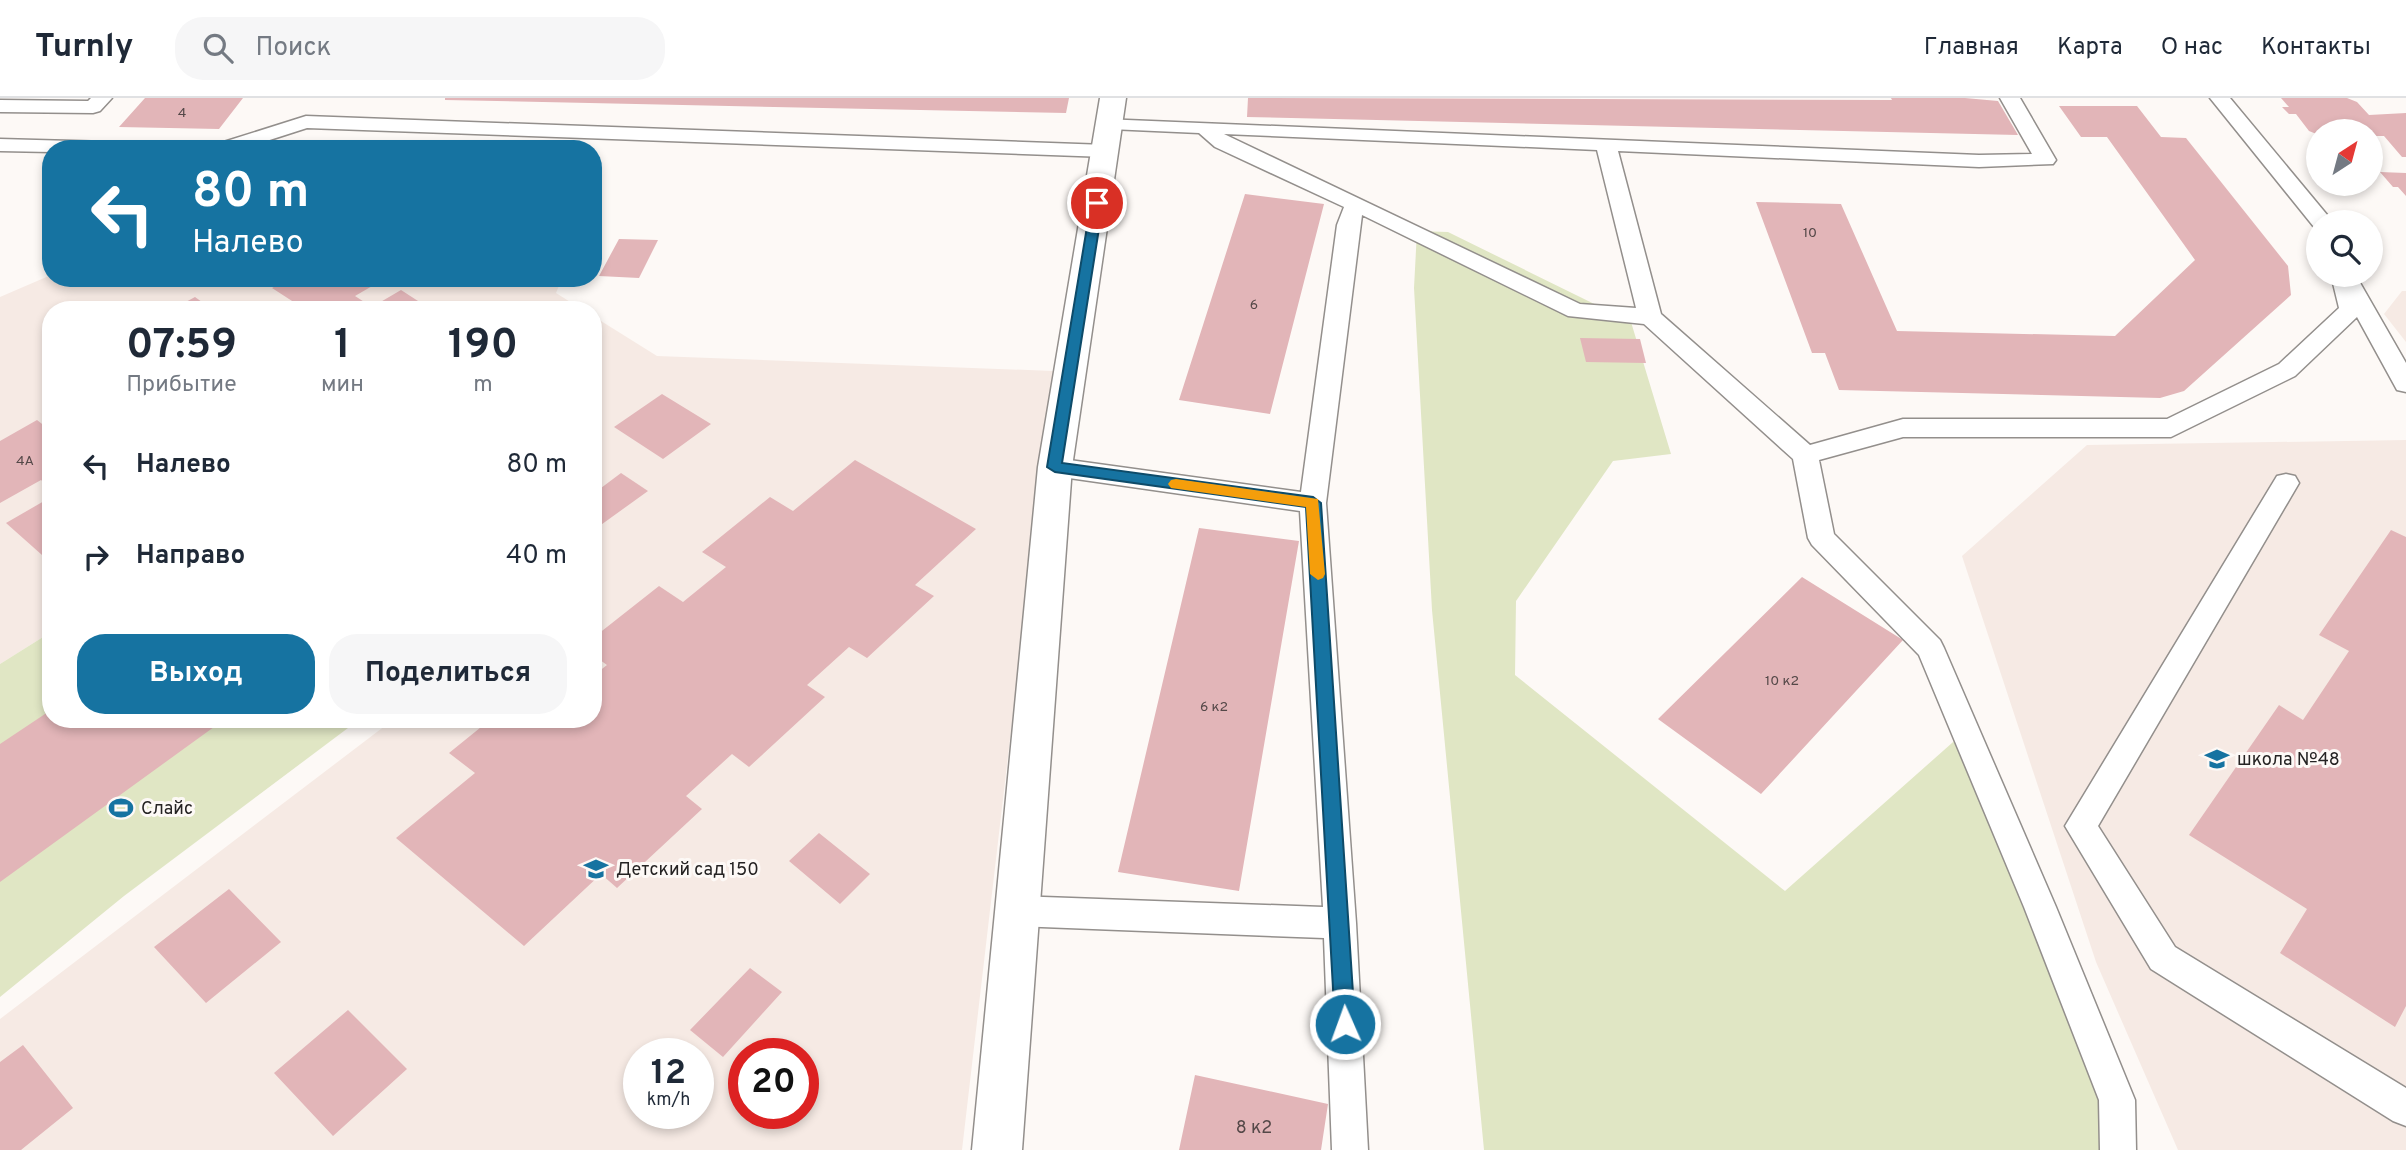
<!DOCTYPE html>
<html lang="ru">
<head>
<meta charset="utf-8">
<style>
  :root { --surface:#fff; --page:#f6f6f7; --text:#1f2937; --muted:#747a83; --line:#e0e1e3; --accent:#1673a1 }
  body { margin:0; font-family:Overpass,sans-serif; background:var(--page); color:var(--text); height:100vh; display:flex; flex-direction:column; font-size:26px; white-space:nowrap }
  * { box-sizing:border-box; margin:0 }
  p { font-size:23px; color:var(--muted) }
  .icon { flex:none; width:38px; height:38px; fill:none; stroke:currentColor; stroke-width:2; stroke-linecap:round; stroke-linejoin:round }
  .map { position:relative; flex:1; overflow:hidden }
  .side { position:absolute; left:42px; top:203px; width:560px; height:427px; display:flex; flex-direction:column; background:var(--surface); border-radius:28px; box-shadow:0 4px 10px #0003 }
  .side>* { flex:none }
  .hud { position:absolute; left:42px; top:42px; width:560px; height:147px; border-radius:28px; box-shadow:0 4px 10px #0003; background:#1673a1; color:#fff; overflow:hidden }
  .needle { width:46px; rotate:36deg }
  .tools { position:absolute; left:2306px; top:21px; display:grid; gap:14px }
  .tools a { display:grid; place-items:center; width:77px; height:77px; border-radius:50%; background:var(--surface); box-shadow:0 4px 10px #0003; font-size:35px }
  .speed { position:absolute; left:623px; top:940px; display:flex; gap:14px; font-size:35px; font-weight:700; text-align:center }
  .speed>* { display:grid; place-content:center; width:91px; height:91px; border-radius:50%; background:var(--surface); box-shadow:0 4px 10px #0003; line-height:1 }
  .speed small { font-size:18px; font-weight:400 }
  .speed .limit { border:10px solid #d22; background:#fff; color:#111 }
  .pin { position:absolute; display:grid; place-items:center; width:60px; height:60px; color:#fff; margin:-30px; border:4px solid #fff; border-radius:50%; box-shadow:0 2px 7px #0007 }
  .me { position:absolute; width:77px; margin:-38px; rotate:358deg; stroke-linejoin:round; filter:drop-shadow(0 0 5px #0008) }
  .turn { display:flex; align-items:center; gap:24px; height:147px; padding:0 35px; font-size:32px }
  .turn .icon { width:91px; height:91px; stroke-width:2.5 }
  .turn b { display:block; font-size:49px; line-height:60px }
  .eta { display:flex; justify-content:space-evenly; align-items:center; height:119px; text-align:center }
  .eta b { font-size:42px; font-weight:700; line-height:49px }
  .button { display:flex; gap:14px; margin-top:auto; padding:14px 35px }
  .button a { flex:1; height:80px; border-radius:28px; background:var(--accent); color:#fff; font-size:28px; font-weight:700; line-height:80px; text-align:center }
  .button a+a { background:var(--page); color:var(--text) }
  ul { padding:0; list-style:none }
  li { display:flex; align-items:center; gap:21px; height:91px; padding:0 35px }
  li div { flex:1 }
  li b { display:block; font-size:26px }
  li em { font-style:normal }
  header { display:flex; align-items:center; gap:42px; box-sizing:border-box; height:98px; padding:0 35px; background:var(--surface); border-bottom:2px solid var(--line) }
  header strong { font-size:33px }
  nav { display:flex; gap:38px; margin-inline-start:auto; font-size:24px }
  .search { width:490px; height:63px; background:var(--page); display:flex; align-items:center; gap:18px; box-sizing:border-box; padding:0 24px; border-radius:28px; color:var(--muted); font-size:26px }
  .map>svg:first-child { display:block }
  .built { fill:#f6eae4; fill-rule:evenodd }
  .green { fill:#e0e6c4 }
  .building { fill:#e2b5b8 }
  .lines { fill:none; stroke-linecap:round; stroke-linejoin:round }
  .lane-casing { stroke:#938f8c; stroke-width:3 }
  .street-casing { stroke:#938f8c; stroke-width:3 }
  .lane { fill:#fff; fill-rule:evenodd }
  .street { fill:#fff; fill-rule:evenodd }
  .route { fill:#1673a1; stroke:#0e4b69; stroke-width:2 }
  .slow { fill:#f59e0b }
  .labels { text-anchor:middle; stroke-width:6; stroke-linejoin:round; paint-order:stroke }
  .number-label { font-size:14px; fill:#544848 }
  .poi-label { font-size:18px; fill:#252323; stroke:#fdf9f6; text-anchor:start }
  .near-number-label { font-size:18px; fill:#544848 }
</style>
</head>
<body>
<header>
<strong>Turnly</strong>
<div class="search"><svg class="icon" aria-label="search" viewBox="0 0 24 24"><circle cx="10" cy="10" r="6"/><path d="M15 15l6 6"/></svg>Поиск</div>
<nav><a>Главная</a><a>Карта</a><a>О нас</a><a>Контакты</a></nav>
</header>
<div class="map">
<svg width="2406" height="1052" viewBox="0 0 2406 1052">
  <rect width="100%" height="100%" fill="#fdf9f6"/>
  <!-- built -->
  <path class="built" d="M 51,177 L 51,180 L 562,180 L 556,195 L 583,212 L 51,212 L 51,534 L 0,566 L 0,199 Z
    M 2402,193 L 2406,193 L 2406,244 L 2384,216 Z
    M 593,218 L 657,258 L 1053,273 L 962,1052 L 0,1052 L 0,921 L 394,621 L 593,621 ZM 639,956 L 698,956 L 698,1015 L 639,1015 ZM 744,956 L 803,956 L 803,1015 L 744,1015 Z
    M 2406,342 L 2406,1052 L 2178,1052 L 2096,864 L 1962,458 L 2087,347 Z"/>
  <!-- green -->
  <path class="green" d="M 1417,133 L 1448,134 L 1631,224 L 1671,356 L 1613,363 L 1516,503 L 1515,577 L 1785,793 L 1961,637 L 2040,809 L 2118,1052 L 1484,1052 L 1432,512 L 1414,190 Z
    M 51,534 L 51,621 L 360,621 L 124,798 L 0,899 L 0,566 Z"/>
  <!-- building -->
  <path class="building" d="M 145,0 L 243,0 L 219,31 L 119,29 Z
    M 445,0 L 1069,0 L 1066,15 L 445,2 Z
    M 1248,0 L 1892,2 L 1891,0 L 1965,0 L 1998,3 L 2018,37 L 1247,19 Z
    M 2281,0 L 2347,0 L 2357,4 L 2369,17 L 2406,15 L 2406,59 L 2402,59 L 2384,38 L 2371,38 L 2371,33 L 2319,33 L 2319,37 L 2309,33 L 2296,16 L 2289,16 L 2282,9 L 2289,9 Z
    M 2059,8 L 2137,8 L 2161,39 L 2186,40 L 2288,168 L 2291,197 L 2184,293 L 2160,300 L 1839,292 L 1825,255 L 1812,255 L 1756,104 L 1841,106 L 1897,233 L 2115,238 L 2195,162 L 2107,39 L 2081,39 Z
    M 2380,74 L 2406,75 L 2406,98 L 2398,89 L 2393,89 Z
    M 1245,96 L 1324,106 L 1270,316 L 1179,302 Z
    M 619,141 L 658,142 L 639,180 L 599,178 Z
    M 289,180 L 386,180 L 355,198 L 372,209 L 401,192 L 432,212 L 306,212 L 272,190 Z
    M 195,199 L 213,212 L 171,212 Z
    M 1580,240 L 1640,241 L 1646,265 L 1586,264 Z
    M 662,296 L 711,326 L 663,361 L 614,329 Z
    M 37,322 L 51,333 L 51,390 L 41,382 L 0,405 L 0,343 Z
    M 855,362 L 976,431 L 915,487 L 934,498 L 867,560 L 849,549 L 807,587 L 825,599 L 749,669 L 732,656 L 686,698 L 702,711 L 617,790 L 601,776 L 524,848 L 396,740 L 475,675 L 449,655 L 491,621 L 593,621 L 593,578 L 607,567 L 593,557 L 593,540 L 659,488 L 683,504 L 726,469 L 702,454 L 770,399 L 793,413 Z
    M 621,375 L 648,393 L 598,429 L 593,426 L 593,396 Z
    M 51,399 L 51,465 L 6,425 Z
    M 1199,430 L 1299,443 L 1239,793 L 1118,774 Z
    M 2391,432 L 2406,439 L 2406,908 L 2395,929 L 2280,855 L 2307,811 L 2189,737 L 2279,607 L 2303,622 L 2349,553 L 2319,537 Z
    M 1802,479 L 1903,542 L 1761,696 L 1658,621 Z
    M 51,612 L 51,621 L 225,621 L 0,784 L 0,646 Z
    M 819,735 L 870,776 L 840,806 L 789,763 Z
    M 229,791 L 281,844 L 206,905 L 154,849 Z
    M 750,870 L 782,894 L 723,959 L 690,932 Z
    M 348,912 L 407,971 L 333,1038 L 274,975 Z
    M 23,947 L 73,1010 L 21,1052 L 0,1052 L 0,964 Z
    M 1195,977 L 1328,1006 L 1321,1052 L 1179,1052 Z"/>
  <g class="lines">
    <!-- lane casing -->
    <g class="lane-casing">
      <path id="lane" d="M 91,0 L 112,0 L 100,13 L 93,15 L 0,14 L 0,2 L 88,3 Z
        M 2000,0 L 2020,0 L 2056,62 L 2053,66 L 1979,69 L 1618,53 L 1661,216 L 1810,347 L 1903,321 L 2167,321 L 2279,266 L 2339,210 L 2331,177 L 2353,177 L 2354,182 L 2359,183 L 2406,265 L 2406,294 L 2397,292 L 2357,219 L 2295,278 L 2171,339 L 1903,339 L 1819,362 L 1834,436 L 1940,542 L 1944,550 L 2056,809 L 2135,1002 L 2136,1052 L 2100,1052 L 2099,1002 L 2024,809 L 1919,557 L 1812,447 L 1808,440 L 1793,361 L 1644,226 L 1568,218 L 1362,117 L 1326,405 L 1356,825 L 1368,1052 L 1332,1052 L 1324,840 L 1016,828 L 1004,824 L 1000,813 L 1004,802 L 1016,798 L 1323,809 L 1300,413 L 1055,378 L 1046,375 L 1042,369 L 1046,363 L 1055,360 L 1301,394 L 1337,127 L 1344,109 L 1215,49 L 1199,35 L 1110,31 L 1103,29 L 1100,25 L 1103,21 L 1979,57 L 2032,56 ZM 1224,36 L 1597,52 L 1636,210 L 1580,206 Z
        M 2210,0 L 2230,0 L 2333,124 L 2319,124 L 2319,130 L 2314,129 Z
        M 306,18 L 1106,47 L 1113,49 L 1116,53 L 1113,57 L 1106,59 L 307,30 L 242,51 L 211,51 L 214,47 Z
        M 0,41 L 146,45 L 156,51 L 51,51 L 51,54 L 0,53 Z
        M 2286,376 L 2295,378 L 2299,385 L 2098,728 L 2175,849 L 2406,990 L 2406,1028 L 2393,1023 L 2151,871 L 2065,728 L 2277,378 Z"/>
    </g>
    <!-- street casing -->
    <g class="street-casing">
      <path id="street" d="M 1100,0 L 1126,0 L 1072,369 L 1022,1052 L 972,1052 L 1038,369 Z"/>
    </g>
    <!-- lane -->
    <use href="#lane" class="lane"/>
    <!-- street -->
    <use href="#street" class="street"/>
  </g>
  <!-- route -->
  <path class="route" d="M 1097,102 L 1103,105 L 1062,365 L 1313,399 L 1321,405 L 1355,926 L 1352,933 L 1345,936 L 1338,933 L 1335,926 L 1306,409 L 1055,374 L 1047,369 L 1091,105 Z"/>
  <!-- slow -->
  <path class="slow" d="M 1176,381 L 1318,401 L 1325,476 L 1323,480 L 1318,482 L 1310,476 L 1306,409 L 1171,390 L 1168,386 L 1171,382 Z"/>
  <!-- icons -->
  <defs>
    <g id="school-bare" transform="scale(1.89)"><path d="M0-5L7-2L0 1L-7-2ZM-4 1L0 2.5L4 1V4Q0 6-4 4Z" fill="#1673a1" stroke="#fdf9f6" stroke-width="2.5" paint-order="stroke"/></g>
    <g id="stadium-bare" transform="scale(1.89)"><path d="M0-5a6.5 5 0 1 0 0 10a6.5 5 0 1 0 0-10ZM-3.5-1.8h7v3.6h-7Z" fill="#1673a1" stroke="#fdf9f6" stroke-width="2.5" paint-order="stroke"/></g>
  </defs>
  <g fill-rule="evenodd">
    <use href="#school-bare" x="2217" y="661"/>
    <use href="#stadium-bare" x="121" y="710"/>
    <use href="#school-bare" x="596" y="771"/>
  </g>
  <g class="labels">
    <!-- number labels -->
    <g class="number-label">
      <text x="182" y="19">4</text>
      <text x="1810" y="139">10</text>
      <text x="1254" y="211">6</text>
      <text x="25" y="367">4А</text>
      <text x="1782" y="587">10 к2</text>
      <text x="1214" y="613">6 к2</text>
    </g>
    <!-- poi labels -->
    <g class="poi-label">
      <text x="2237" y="667">школа №48</text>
      <text x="141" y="716">Слайс</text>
      <text x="616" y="777">Детский сад 150</text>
    </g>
    <!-- near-number labels -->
    <g class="near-number-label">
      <text x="1254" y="1035">8 к2</text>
    </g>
  </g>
</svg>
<div class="tools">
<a><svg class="needle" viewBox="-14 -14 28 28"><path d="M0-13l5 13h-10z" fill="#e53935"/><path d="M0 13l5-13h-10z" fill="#747a83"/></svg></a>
<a><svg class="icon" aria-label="search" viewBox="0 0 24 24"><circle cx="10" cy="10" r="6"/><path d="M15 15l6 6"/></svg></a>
</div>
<div class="speed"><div>12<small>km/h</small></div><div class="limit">20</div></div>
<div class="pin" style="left:1097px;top:105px;background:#d93025"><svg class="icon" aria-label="arrive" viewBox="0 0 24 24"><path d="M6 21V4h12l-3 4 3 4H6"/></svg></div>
<svg class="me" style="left:1345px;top:926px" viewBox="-20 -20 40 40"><circle r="17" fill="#1673a1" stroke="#fff" stroke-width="3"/><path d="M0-11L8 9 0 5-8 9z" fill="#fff"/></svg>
<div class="hud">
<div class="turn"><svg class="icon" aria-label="left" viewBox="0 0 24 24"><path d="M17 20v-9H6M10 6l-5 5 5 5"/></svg><div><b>80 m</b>Налево</div></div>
</div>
<section class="side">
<div class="eta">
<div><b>07:59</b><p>Прибытие</p></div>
<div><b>1</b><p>мин</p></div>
<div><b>190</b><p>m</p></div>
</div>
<ul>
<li><svg class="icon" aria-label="left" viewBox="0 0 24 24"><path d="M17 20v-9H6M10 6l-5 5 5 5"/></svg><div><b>Налево</b></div><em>80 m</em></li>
<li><svg class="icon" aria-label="right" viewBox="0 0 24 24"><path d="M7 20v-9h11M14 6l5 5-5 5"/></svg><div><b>Направо</b></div><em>40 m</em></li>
</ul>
<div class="button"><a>Выход</a><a>Поделиться</a></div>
</section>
</div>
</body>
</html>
